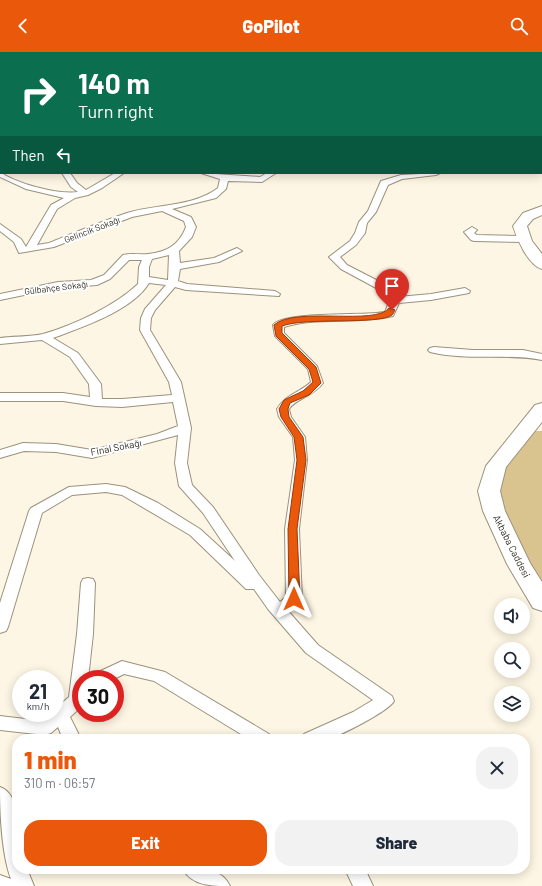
<!DOCTYPE html>
<html lang="en">
<head>
<meta charset="utf-8">
<style>
  :root { --surface:#fff; --page:#f2f2f3; --text:#1f2937; --muted:#747a83; --accent:#ea580c }
  body { margin:0; font-family:Barlow,sans-serif; background:var(--page); color:var(--text); height:100vh; display:flex; flex-direction:column; font-size:15px; white-space:nowrap }
  * { box-sizing:border-box; margin:0 }
  p { font-size:13px; color:var(--muted) }
  .icon { flex:none; width:22px; height:22px; fill:none; stroke:currentColor; stroke-width:2; stroke-linecap:round; stroke-linejoin:round }
  .map { position:relative; flex:1; overflow:hidden }
  .sheet { position:absolute; left:12px; top:682px; width:518px; height:140px; display:flex; flex-direction:column; background:var(--surface); border-radius:16px; box-shadow:0 2px 10px #0003 }
  .sheet>* { flex:none }
  .top-card { position:absolute; left:0px; top:0px; width:542px; height:122px; box-shadow:0 2px 10px #0003; background:#0b6e4f; color:#fff; overflow:hidden }
  .tools { position:absolute; left:494px; top:546px; display:grid; gap:8px }
  .tools a { display:grid; place-items:center; width:36px; height:36px; border-radius:50%; background:var(--surface); box-shadow:0 2px 10px #0003; font-size:20px }
  .speed { position:absolute; left:12px; top:618px; display:flex; gap:8px; font-size:20px; font-weight:700; text-align:center }
  .speed>* { display:grid; place-content:center; width:52px; height:52px; border-radius:50%; background:var(--surface); box-shadow:0 2px 10px #0003; line-height:1 }
  .speed small { font-size:10px; font-weight:400 }
  .speed .limit { border:6px solid #d22; background:#fff; color:#111 }
  .pin { position:absolute; display:grid; place-items:center; width:34px; height:34px; color:#fff; margin:-41px -17px; border-radius:50% 50% 50% 0; rotate:-45deg; box-shadow:0 0 4px #0007 }
  .pin .icon { rotate:45deg }
  .me { position:absolute; width:44px; margin:-22px; rotate:0deg; stroke-linejoin:round; filter:drop-shadow(0 0 3px #0008) }
  .turn { display:flex; align-items:center; gap:14px; height:84px; padding:0 12px; font-size:18px }
  .turn .icon { width:52px; height:52px; stroke-width:2.5 }
  .turn b { display:block; font-size:28px; line-height:34px }
  .then { display:flex; align-items:center; height:38px; padding:0 12px; background:#0003; gap:8px; font-size:15px }
  .round { display:grid; place-items:center; flex:none; width:42px; height:42px; border-radius:16px; background:var(--page) }
  .summary { display:flex; align-items:center; justify-content:space-between; height:68px; padding:0 12px }
  h1 { font-size:24px; font-weight:800; line-height:30px; color:var(--accent) }
  .action { display:flex; gap:8px; margin-top:auto; padding:8px 12px }
  .action a { flex:1; height:46px; border-radius:16px; background:var(--accent); color:#fff; font-size:16px; font-weight:800; line-height:46px; text-align:center }
  .action a+a { background:var(--page); color:var(--text) }
  header { display:flex; justify-content:space-between; align-items:center; height:52px; padding:0 12px; background:var(--accent); color:#fff; font-size:18px; font-weight:800 }
  .map>svg:first-child { display:block }
  .green { fill:#d9c38e }
  .lines { fill:none; stroke-linecap:round; stroke-linejoin:round }
  .stream { stroke:#f5d481; stroke-width:2 }
  .street-casing { stroke:#9b927d; stroke-width:2 }
  .secondary-casing { stroke:#9b927d; stroke-width:2 }
  .primary-casing { stroke:#9b927d; stroke-width:2 }
  .street { fill:#fff; fill-rule:evenodd }
  .secondary { fill:#fff; fill-rule:evenodd }
  .primary { fill:#fff; fill-rule:evenodd }
  .route { fill:#ea580c; stroke:#983908 }
  .labels { text-anchor:middle; stroke-width:4; stroke-linejoin:round; paint-order:stroke }
  .far-street-label { font-size:9px; fill:#2f2c23; stroke:#fff }
  .street-label { font-size:10px; fill:#2f2c23; stroke:#fff }
</style>
</head>
<body>
<header><svg class="icon" aria-label="back" viewBox="0 0 24 24"><path d="M15 5l-7 7 7 7"/></svg>GoPilot<svg class="icon" aria-label="search" viewBox="0 0 24 24"><circle cx="10" cy="10" r="6"/><path d="M15 15l6 6"/></svg></header>
<div class="map">
<svg width="542" height="834" viewBox="0 0 542 834">
  <rect width="100%" height="100%" fill="#fef6e4"/>
  <!-- green -->
  <path class="green" d="M 533,379 L 542,379 L 542,535 L 498,452 L 500,420 Z"/>
  <g class="lines">
    <!-- stream -->
    <path class="stream" d="M 385,0 L 387,1"/>
    <!-- street casing -->
    <g class="street-casing">
      <path id="street" d="M 61,0 L 67,0 L 67,1 L 61,1 Z
        M 99,0 L 105,0 L 105,1 L 99,1 Z
        M 168,0 L 210,0 L 211,1 L 167,1 Z
        M 371,0 L 379,0 L 380,1 L 372,1 Z
        M 395,0 L 403,0 L 404,1 L 396,1 Z
        M 0,2 L 1,2 L 0,9 Z
        M 541,41 L 542,41 L 542,46 L 541,46 Z
        M 0,42 L 1,42 L 1,47 L 0,47 Z
        M 0,120 C 15,131 57,143 78,140 L 71,135 L 62,121 L 70,121 L 77,131 L 86,138 L 115,121 L 124,121 L 102,136 L 88,143 L 75,146 L 57,157 L 37,193 L 49,191 C 74,181 100,170 127,161 C 156,152 193,155 218,136 L 220,127 L 201,121 L 260,125 L 267,121 L 276,121 L 262,130 L 228,129 L 226,137 L 216,146 L 172,157 L 191,165 L 196,175 L 192,185 L 179,199 L 180,211 L 214,206 L 237,196 L 242,199 L 219,210 L 180,217 L 178,229 L 187,232 L 275,239 L 280,242 L 279,244 L 186,238 L 175,235 L 155,258 L 151,266 L 150,278 L 181,330 L 191,376 L 187,411 L 192,433 L 213,455 L 259,523 L 280,550 L 286,545 L 285,477 L 295,408 L 293,385 L 279,365 L 277,357 C 285,343 299,341 311,330 L 308,317 L 275,284 L 273,273 C 284,259 364,264 385,260 L 390,248 L 378,237 L 341,217 L 329,205 L 350,189 L 355,181 L 359,170 L 368,159 L 381,129 L 401,123 L 440,121 L 436,123 L 402,127 L 388,133 L 376,160 L 367,171 L 365,181 L 356,193 L 340,205 L 347,213 L 386,233 L 398,245 L 431,242 L 465,236 L 470,239 L 469,241 L 431,248 L 399,251 L 393,264 C 357,273 319,264 284,275 L 284,281 L 317,314 L 323,331 C 314,344 295,347 289,357 L 291,365 L 305,385 L 307,408 L 299,477 L 302,547 L 289,560 L 318,593 L 392,644 L 394,649 C 389,659 338,685 327,687 C 319,688 309,687 301,687 L 304,682 L 353,660 L 373,648 L 306,601 L 268,557 L 254,537 L 246,537 L 190,483 L 122,443 L 106,440 L 72,443 L 42,461 L 8,575 L 6,579 L 0,581 L 0,551 L 29,459 L 31,456 L 69,435 L 106,432 L 125,435 L 158,451 L 200,477 L 235,509 L 203,461 L 179,434 L 175,411 L 178,383 L 92,406 L 56,400 L 24,399 L 0,406 L 0,398 L 23,391 L 56,392 L 92,398 L 157,382 L 178,374 L 173,350 L 122,355 L 96,354 L 63,349 L 0,349 L 0,341 L 63,341 L 90,345 L 89,332 L 70,305 L 42,288 L 0,292 L 0,286 C 14,284 30,285 43,282 C 74,273 115,254 138,232 L 139,215 L 142,208 L 129,208 L 110,227 L 97,233 L 58,236 L 0,248 L 0,242 L 58,230 L 91,228 L 104,223 L 123,203 C 131,201 140,203 148,202 C 167,200 179,193 186,175 L 184,169 L 162,159 L 132,165 L 54,195 L 19,201 L 14,190 L 0,179 L 0,172 L 21,187 L 26,195 L 51,153 L 64,146 L 26,137 L 0,125 ZM 169,203 L 168,228 L 149,225 L 149,215 L 152,207 ZM 149,231 L 166,233 L 145,257 L 141,266 L 140,278 L 169,330 L 172,343 L 122,347 L 102,347 L 101,332 L 78,301 L 53,286 C 82,275 132,259 149,231 Z
        M 472,175 L 477,178 L 474,181 L 477,183 L 524,184 L 529,187 L 524,190 L 474,189 L 471,188 L 464,180 Z
        M 434,295 L 473,298 L 523,298 L 542,302 L 542,308 C 505,301 467,309 430,300 L 428,298 L 430,296 Z
        M 88,526 L 93,527 L 95,531 L 93,582 L 88,627 L 81,627 L 81,655 L 70,665 L 81,687 L 63,687 L 58,675 L 51,681 L 45,683 L 0,678 L 0,664 L 42,669 L 51,661 L 55,661 L 55,657 L 69,645 L 77,582 L 81,531 L 83,527 Z
        M 122,609 L 165,620 L 269,682 L 272,687 L 249,687 L 154,629 L 124,622 L 114,627 L 92,627 L 94,622 Z
        M 0,735 C 25,744 17,795 17,817 L 27,817 L 34,834 L 0,834 L 0,823 L 11,827 C 2,803 0,761 0,735 Z
        M 183,817 C 201,817 221,815 230,834 C 212,834 192,834 183,817 Z
        M 345,817 L 365,817 L 373,834 L 353,834 Z"/>
    </g>
    <!-- secondary casing -->
    <g class="secondary-casing">
      <path id="secondary" d="M 465,0 L 482,0 L 483,1 L 466,1 Z
        M 541,5 L 542,5 L 542,11 L 541,11 Z"/>
    </g>
    <!-- primary casing -->
    <g class="primary-casing">
      <path id="primary" d="M 343,0 L 354,0 L 355,1 L 344,1 Z
        M 541,62 L 542,63 L 542,71 L 541,70 Z
        M 542,154 L 542,163 L 533,167 L 527,174 L 532,189 L 542,202 L 542,217 C 528,213 517,187 513,174 L 523,161 Z
        M 542,351 L 542,370 L 506,415 L 500,439 L 505,459 L 530,511 L 542,530 L 542,559 L 533,556 L 507,512 L 483,459 L 478,439 L 486,414 L 535,353 Z"/>
    </g>
    <!-- street -->
    <use href="#street" class="street"/>
    <!-- secondary -->
    <use href="#secondary" class="secondary"/>
    <!-- primary -->
    <use href="#primary" class="primary"/>
  </g>
  <!-- route -->
  <path class="route" d="M 389,256 L 395,258 C 394,260 393,262 392,263 C 378,273 306,265 282,274 L 282,281 L 316,315 L 321,331 L 309,343 L 290,351 L 288,357 L 289,365 L 303,385 L 306,408 L 297,477 L 300,547 L 298,550 L 291,550 L 289,547 L 288,477 L 297,408 L 294,385 L 281,365 L 279,357 L 284,348 L 303,339 L 313,330 L 309,317 L 276,284 L 274,273 C 295,254 376,274 389,256 Z"/>
  <g class="labels">
    <!-- far-street labels -->
    <g class="far-street-label">
      <text transform="translate(92 178) rotate(-21)" y="3">Gelincik Sokağı</text>
      <text transform="translate(56 236) rotate(-7)" y="3">Gülbahçe Sokağı</text>
    </g>
    <!-- street labels -->
    <g class="street-label">
      <text transform="translate(116 395) rotate(-11)" y="4">Final Sokağı</text>
      <text transform="translate(512 494) rotate(63)" y="4">Akbaba Caddesi</text>
    </g>
  </g>
</svg>
<div class="tools">
<a><svg class="icon" aria-label="sound" viewBox="0 0 24 24"><path d="M4 9h4l5-4v14l-5-4H4zM17 9q2 3 0 6"/></svg></a>
<a><svg class="icon" aria-label="search" viewBox="0 0 24 24"><circle cx="10" cy="10" r="6"/><path d="M15 15l6 6"/></svg></a>
<a><svg class="icon" aria-label="layers" viewBox="0 0 24 24"><path d="M12 4l9 5-9 5-9-5zM3 14l9 5 9-5"/></svg></a>
</div>
<div class="speed"><div>21<small>km/h</small></div><div class="limit">30</div></div>
<div class="pin" style="left:392px;top:258px;background:#d93025"><svg class="icon" aria-label="arrive" viewBox="0 0 24 24"><path d="M6 21V4h12l-3 4 3 4H6"/></svg></div>
<svg class="me" style="left:294px;top:547px" viewBox="-20 -20 40 40"><path d="M0-17L14 15 0 8-14 15z" fill="#ea580c" stroke="#fff" stroke-width="4"/></svg>
<div class="top-card">
<div class="turn"><svg class="icon" aria-label="right" viewBox="0 0 24 24"><path d="M7 20v-9h11M14 6l5 5-5 5"/></svg><div><b>140 m</b>Turn right</div></div>
<div class="then">Then<svg class="icon" aria-label="left" viewBox="0 0 24 24"><path d="M17 20v-9H6M10 6l-5 5 5 5"/></svg></div>
</div>
<section class="sheet">
<div class="summary"><div><h1>1 min</h1><p>310 m · 06:57</p></div><a class="round"><svg class="icon" aria-label="close" viewBox="0 0 24 24"><path d="M6 6l12 12M18 6L6 18"/></svg></a></div>
<div class="action"><a>Exit</a><a>Share</a></div>
</section>
</div>
</body>
</html>
